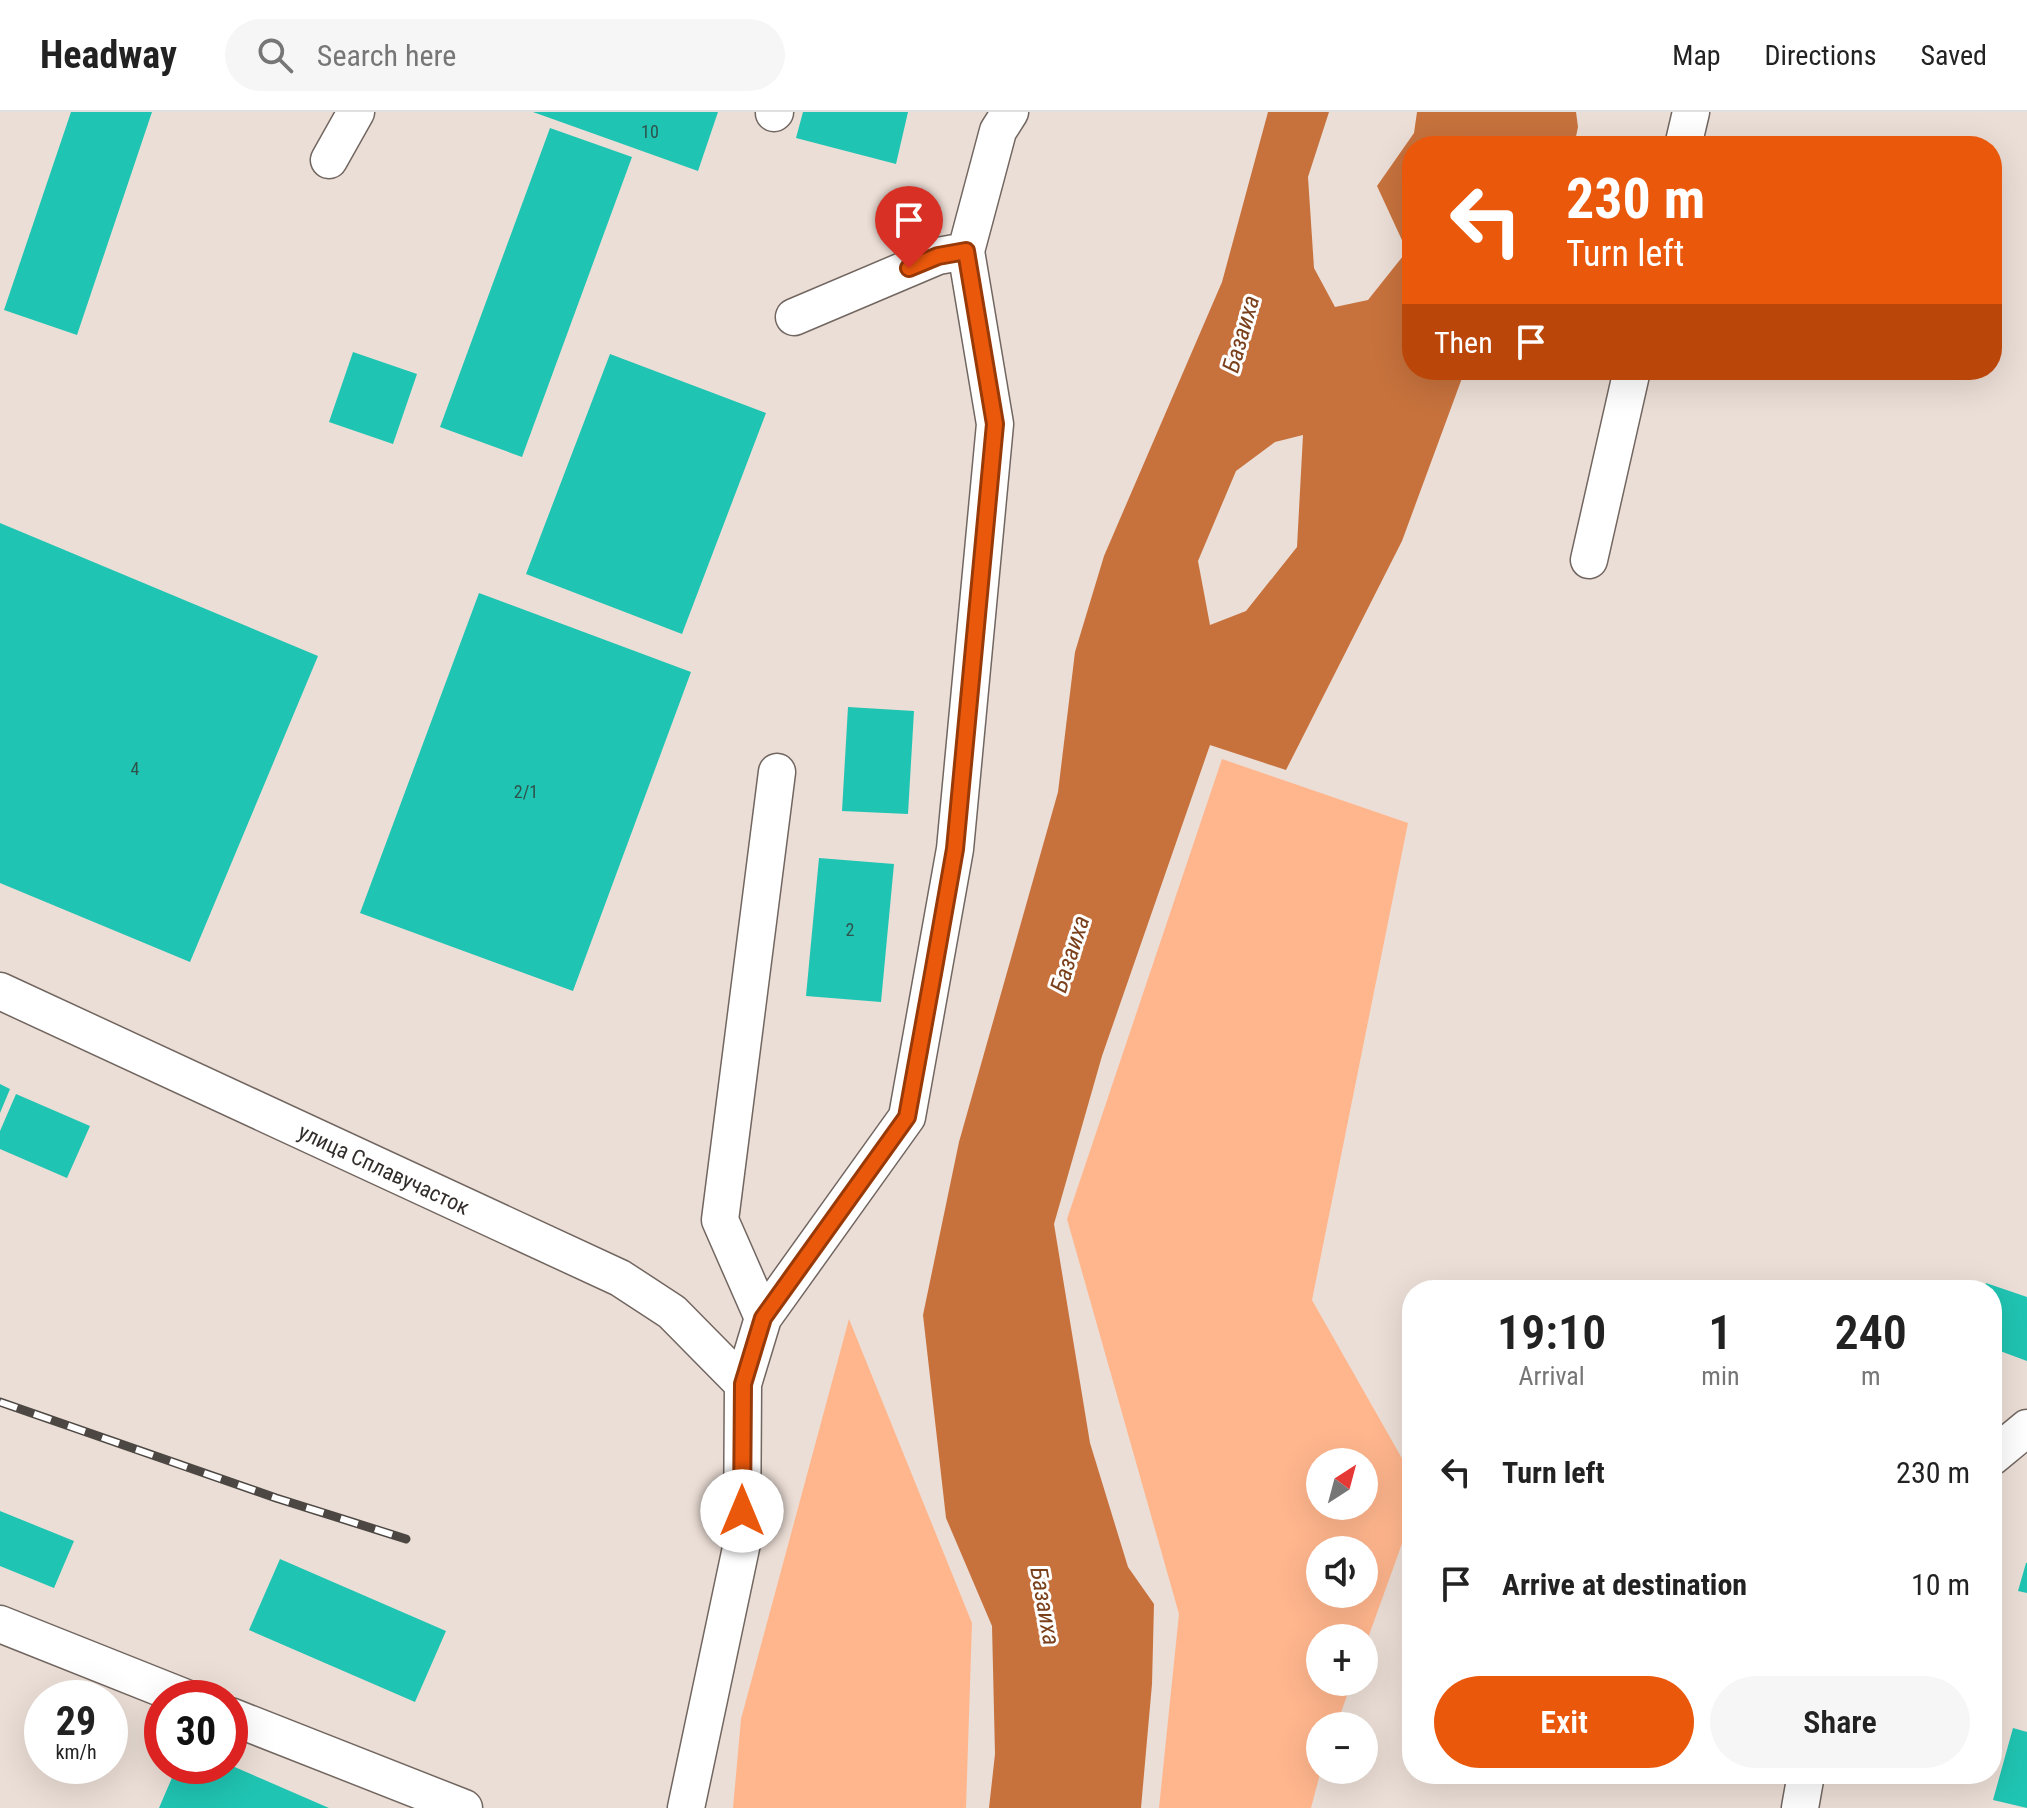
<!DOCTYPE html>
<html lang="en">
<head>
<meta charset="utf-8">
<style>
  :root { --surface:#fff; --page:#f6f6f6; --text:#222; --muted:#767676; --line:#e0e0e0; --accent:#ea580c }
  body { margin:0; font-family:"Roboto Condensed",sans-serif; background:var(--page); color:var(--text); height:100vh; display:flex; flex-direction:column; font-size:30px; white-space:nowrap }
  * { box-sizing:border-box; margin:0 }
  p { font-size:26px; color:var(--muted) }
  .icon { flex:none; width:44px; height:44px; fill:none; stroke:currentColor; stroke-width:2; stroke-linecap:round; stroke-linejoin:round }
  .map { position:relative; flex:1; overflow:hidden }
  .side { position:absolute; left:1402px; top:1168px; width:600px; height:504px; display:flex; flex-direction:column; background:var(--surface); border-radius:32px; box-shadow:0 8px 32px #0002 }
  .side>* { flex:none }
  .guide { position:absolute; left:1402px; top:24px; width:600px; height:244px; border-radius:32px; box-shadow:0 8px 32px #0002; background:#ea580c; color:#fff; overflow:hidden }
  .needle { width:52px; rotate:36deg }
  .tools { position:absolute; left:1306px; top:1336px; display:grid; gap:16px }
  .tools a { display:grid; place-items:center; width:72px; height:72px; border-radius:50%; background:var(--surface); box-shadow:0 8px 32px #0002; font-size:40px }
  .speed { position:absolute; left:24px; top:1568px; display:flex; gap:16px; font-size:40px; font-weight:700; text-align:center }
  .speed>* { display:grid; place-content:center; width:104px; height:104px; border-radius:50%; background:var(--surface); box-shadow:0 8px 32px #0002; line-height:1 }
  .speed small { font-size:20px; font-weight:400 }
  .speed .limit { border:12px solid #d22; background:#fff; color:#111 }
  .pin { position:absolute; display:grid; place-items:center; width:68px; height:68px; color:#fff; margin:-82px -34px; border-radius:50% 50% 50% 0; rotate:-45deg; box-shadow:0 0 8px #0007 }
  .pin .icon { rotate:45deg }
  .me { position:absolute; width:88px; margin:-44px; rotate:0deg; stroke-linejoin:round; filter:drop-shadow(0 0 6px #0008) }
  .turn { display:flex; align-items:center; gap:28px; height:168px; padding:0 32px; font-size:36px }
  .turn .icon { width:104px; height:104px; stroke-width:2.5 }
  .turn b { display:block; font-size:56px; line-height:68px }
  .then { display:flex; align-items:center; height:76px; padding:0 32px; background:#0003; gap:16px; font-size:30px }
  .eta { display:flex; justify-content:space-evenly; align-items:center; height:136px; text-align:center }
  .eta b { font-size:48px; font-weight:600; line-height:56px }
  .primary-button { display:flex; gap:16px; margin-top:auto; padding:16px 32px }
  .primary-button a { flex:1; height:92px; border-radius:48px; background:var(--accent); color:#fff; font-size:32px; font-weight:600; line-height:92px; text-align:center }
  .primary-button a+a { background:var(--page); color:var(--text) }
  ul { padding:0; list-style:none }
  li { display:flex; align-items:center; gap:24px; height:112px; padding:0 32px }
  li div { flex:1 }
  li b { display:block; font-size:30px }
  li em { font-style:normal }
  header { display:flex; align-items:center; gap:48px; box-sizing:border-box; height:112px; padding:0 40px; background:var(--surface); border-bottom:2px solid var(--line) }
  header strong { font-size:38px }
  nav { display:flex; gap:44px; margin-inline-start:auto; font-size:28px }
  .search { width:560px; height:72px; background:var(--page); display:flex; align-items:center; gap:20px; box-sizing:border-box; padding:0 28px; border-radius:44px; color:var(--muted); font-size:30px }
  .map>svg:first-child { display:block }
  .green { fill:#ffb68d; fill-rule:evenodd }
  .water { fill:#c7723d; fill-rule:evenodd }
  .building { fill:#20c4b2 }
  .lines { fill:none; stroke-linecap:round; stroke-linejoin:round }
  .minor-casing { stroke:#726660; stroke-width:39 }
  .minor { stroke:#fff; stroke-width:36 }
  .rail-casing { stroke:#4d4743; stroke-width:9 }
  .rail { stroke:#fff; stroke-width:6; stroke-dasharray:18; stroke-linecap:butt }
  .route-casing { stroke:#983908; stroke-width:20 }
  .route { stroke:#ea580c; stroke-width:14 }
  .labels { text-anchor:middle; stroke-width:6; stroke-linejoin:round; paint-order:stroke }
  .number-label { font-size:18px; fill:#2e534c }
  .street-label { font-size:22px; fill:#322d2a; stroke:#fff }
  .water-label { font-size:24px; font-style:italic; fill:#79401b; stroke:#fff }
</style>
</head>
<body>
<header>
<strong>Headway</strong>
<div class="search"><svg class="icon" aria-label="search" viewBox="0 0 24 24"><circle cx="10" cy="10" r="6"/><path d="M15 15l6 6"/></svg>Search here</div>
<nav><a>Map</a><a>Directions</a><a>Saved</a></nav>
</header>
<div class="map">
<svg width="2027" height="1696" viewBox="0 0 2027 1696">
  <rect width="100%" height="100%" fill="#ebded6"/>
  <!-- green -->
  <path class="green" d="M 1222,647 L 1408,711 L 1312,1188 L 1412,1364 L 1412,1404 L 1364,1537 L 1364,1526 L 1320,1526 L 1320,1570 L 1352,1570 L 1336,1614 L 1320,1614 L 1321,1658 L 1311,1696 L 1159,1696 L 1179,1502 L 1067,1107 ZM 1320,1350 L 1364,1350 L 1364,1394 L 1320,1394 ZM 1320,1438 L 1364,1438 L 1364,1482 L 1320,1482 Z
    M 849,1207 L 972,1511 L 966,1696 L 733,1696 L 741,1607 Z"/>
  <!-- water -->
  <path class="water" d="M 1268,0 L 1329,0 L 1308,65 L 1314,156 L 1335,195 L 1368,188 L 1407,139 L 1377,74 L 1414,21 L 1417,0 L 1576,0 L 1578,15 L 1574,34 L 1412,34 L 1412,258 L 1465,258 L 1402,429 L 1286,658 L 1210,633 L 1102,944 L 1054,1112 L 1090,1331 L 1128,1455 L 1154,1492 L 1152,1572 L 1141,1696 L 989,1696 L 995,1642 L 992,1514 L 946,1406 L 923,1203 L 959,1030 L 1058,680 L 1075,540 L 1104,444 L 1222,170 ZM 1303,323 L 1297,435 L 1246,499 L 1210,513 L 1198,449 L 1236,359 L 1275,330 Z"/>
  <!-- building -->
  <path class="building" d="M 71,0 L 152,0 L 77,223 L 4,198 Z
    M 533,0 L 718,0 L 698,59 Z
    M 803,0 L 908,0 L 896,52 L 796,26 Z
    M 550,16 L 632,45 L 522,345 L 440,315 Z
    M 353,240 L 417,262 L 393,332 L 329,310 Z
    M 610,242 L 766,301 L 682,522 L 526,462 Z
    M 0,411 L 318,544 L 190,850 L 0,771 Z
    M 479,481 L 691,560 L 573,879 L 360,801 Z
    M 848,595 L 914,599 L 908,702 L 842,699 Z
    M 819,746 L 894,752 L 881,890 L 806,884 Z
    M 0,972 L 10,977 L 0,1001 Z
    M 16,982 L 90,1014 L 67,1066 L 0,1037 L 0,1019 Z
    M 1986,1171 L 2027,1185 L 2027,1249 L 1992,1236 L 1992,1178 L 1984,1178 Z
    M 0,1399 L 74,1429 L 54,1476 L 0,1454 Z
    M 280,1447 L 446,1519 L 415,1590 L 249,1518 Z
    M 2026,1451 L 2027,1451 L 2027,1481 L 2018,1479 Z
    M 2013,1616 L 2027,1620 L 2027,1696 L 1993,1688 Z
    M 230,1653 L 329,1696 L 159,1696 L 177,1654 Z"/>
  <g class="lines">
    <!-- minor casing -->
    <g class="minor-casing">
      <path id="minor" d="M 774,1 L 775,0
        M 1683,34 L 1691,0
        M 329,48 L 356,0
        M 794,205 L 938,144 L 966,139
        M 1589,448 L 1632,258
        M 0,879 L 620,1166 L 672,1200 L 743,1272
        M 763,1206 L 720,1108 L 777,660
        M 1992,1345 L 2027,1316
        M 0,1512 L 186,1586
        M 230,1604 L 464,1696
        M 686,1696 L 742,1431 L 743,1272 L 763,1206 L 907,1005 L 955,737 L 995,312 L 966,139 L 998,19 L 1010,0
        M 1800,1696 L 1806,1662"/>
    </g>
    <!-- minor -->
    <use href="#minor" class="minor"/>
    <!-- rail casing -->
    <g class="rail-casing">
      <path id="rail" d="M 0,1290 L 276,1386 L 406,1427"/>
    </g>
    <!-- rail -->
    <use href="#rail" class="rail"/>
  </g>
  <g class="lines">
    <!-- route casing -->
    <g class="route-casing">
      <path id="route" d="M 742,1399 L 743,1272 L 763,1206 L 907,1005 L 934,856 L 955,737 L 995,312 L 966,139 L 938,144 L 909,156"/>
    </g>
    <!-- route -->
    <use href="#route" class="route"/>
  </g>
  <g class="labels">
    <!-- number labels -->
    <g class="number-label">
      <text x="650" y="26">10</text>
      <text x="135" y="663">4</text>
      <text x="526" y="686">2/1</text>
      <text x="850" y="824">2</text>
    </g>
    <!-- street labels -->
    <g class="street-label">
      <text transform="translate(384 1057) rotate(25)" y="8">улица Сплавучасток</text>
    </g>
    <!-- water labels -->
    <g class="water-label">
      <text transform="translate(1241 222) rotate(-74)" y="8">Базаиха</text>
      <text transform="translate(1070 842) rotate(-72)" y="8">Базаиха</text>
      <text transform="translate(1045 1494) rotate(80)" y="8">Базаиха</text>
    </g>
  </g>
</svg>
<div class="tools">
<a><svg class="needle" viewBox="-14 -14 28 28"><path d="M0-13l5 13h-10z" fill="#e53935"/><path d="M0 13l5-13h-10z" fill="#767676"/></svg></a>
<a><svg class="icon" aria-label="sound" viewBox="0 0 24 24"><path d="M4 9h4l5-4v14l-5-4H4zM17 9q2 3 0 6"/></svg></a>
<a>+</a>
<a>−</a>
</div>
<div class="speed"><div>29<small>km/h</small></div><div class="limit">30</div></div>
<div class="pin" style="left:909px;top:156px;background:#d93025"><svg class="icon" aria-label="arrive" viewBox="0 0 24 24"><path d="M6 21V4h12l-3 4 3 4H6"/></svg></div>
<svg class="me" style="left:742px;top:1399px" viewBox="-20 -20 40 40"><circle r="19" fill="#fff"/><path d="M0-13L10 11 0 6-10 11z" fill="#ea580c"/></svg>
<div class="guide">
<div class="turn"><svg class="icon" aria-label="left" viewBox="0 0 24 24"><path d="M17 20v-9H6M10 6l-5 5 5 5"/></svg><div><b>230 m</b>Turn left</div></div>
<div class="then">Then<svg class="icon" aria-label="arrive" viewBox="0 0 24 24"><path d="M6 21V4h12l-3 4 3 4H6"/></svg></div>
</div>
<section class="side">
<div class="eta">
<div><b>19:10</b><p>Arrival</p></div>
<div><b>1</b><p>min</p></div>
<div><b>240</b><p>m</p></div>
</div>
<ul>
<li><svg class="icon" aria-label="left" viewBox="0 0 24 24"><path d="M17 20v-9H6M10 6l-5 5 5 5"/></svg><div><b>Turn left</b></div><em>230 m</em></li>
<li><svg class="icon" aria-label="arrive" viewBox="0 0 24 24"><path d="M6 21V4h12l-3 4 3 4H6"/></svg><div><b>Arrive at destination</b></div><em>10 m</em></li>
</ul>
<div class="primary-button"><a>Exit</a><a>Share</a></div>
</section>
</div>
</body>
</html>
